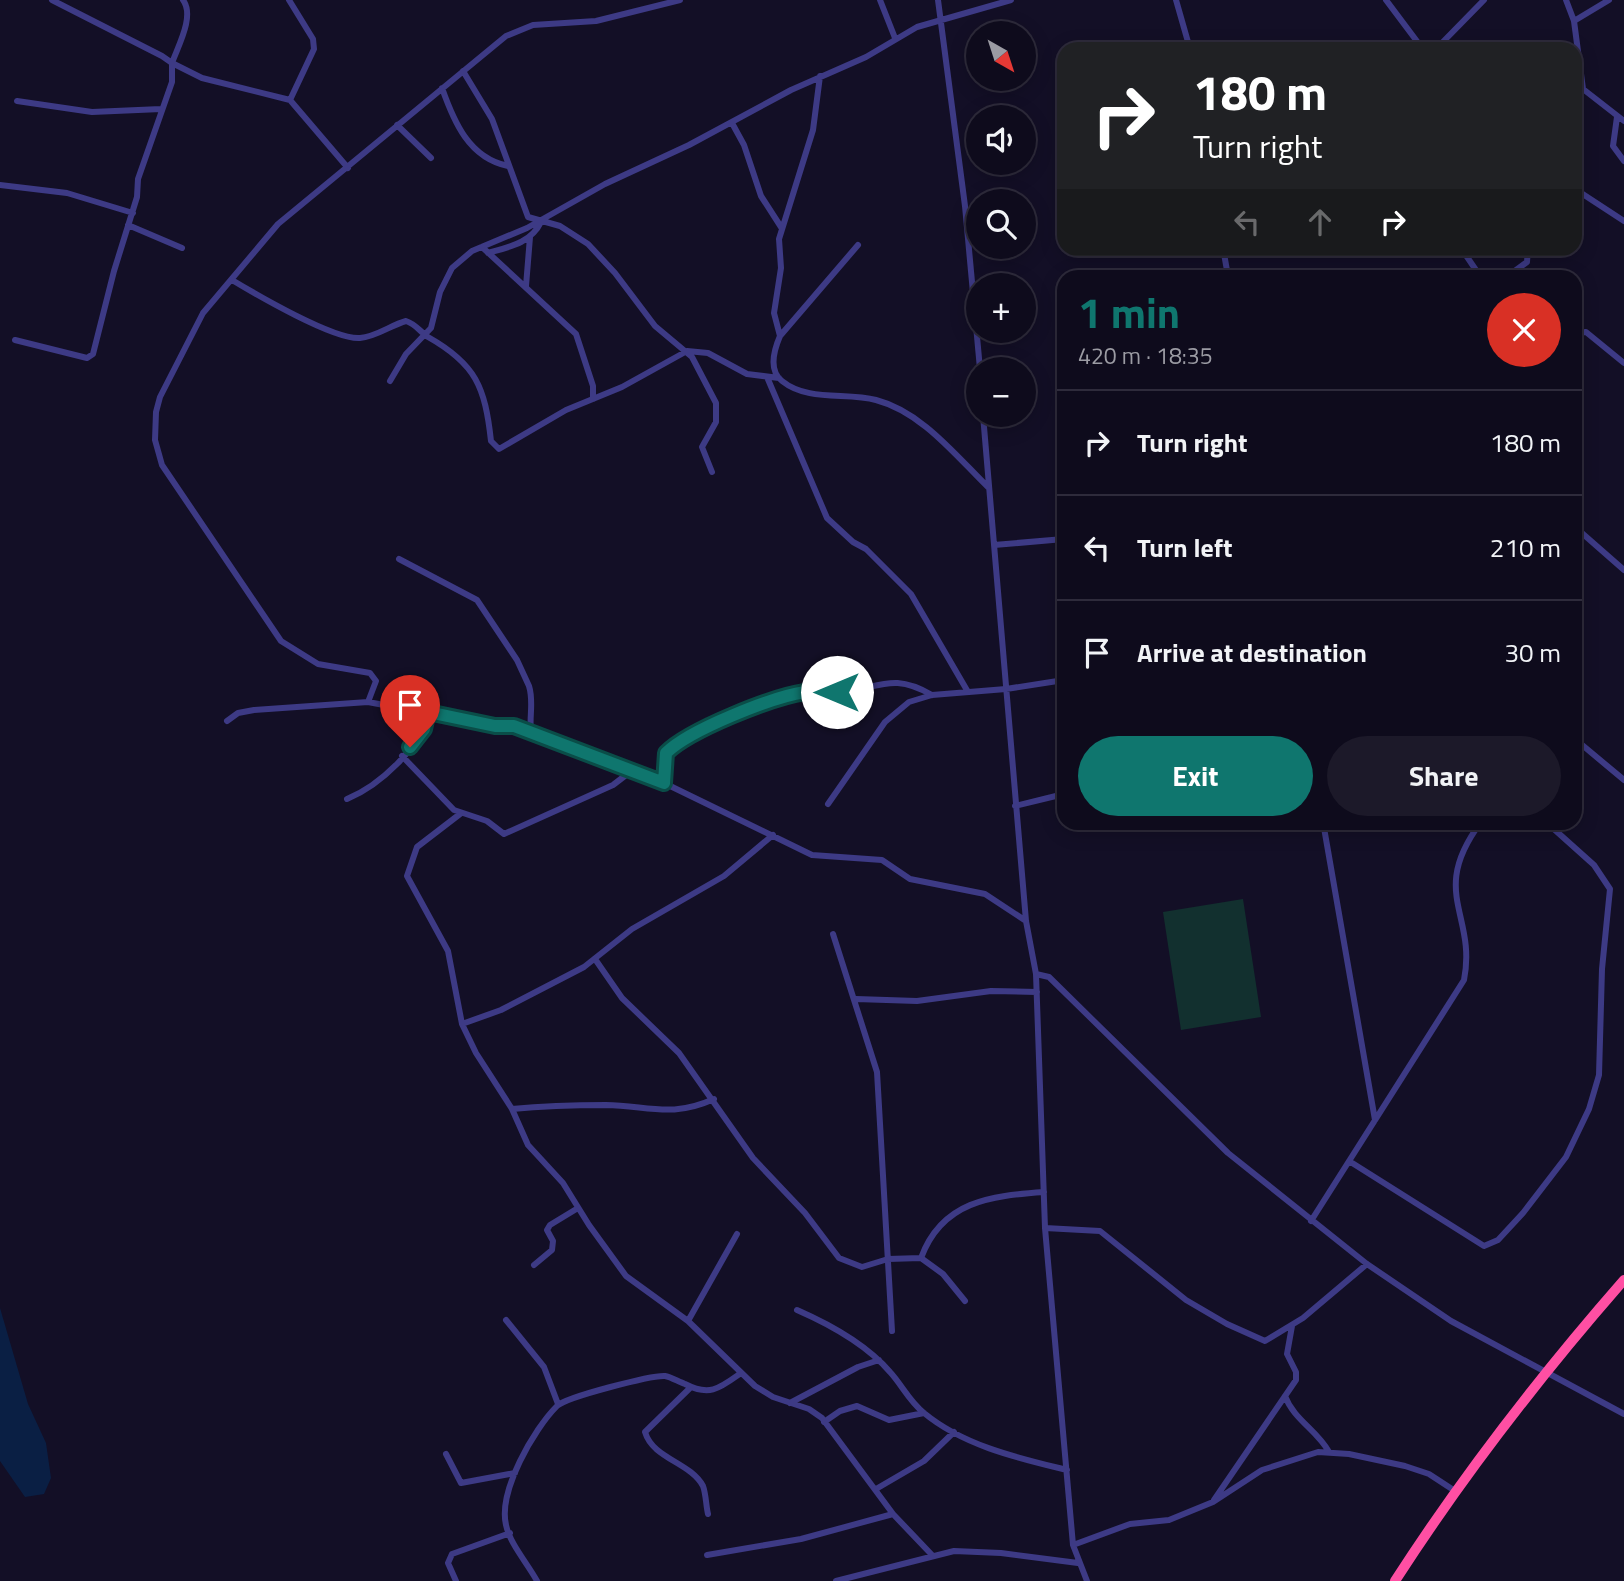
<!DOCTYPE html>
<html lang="en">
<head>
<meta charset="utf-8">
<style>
  :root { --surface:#0e0b1c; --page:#1c1929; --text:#f1f3f6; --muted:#9b9ba3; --line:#2e2b3b; --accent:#0f766e }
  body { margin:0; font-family:"Titillium Web",sans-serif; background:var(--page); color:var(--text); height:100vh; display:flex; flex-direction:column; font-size:26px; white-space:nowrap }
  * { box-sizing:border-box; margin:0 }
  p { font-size:23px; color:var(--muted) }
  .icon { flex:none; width:38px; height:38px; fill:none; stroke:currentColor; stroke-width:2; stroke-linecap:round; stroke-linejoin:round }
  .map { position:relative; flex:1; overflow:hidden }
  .details { position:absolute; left:1057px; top:270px; width:525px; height:560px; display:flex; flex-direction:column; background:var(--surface); border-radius:21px; box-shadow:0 4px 18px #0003,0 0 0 2px var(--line) }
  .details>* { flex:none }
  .top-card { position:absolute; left:1057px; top:42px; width:525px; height:214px; border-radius:21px; box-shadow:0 4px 18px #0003,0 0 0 2px var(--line); background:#202124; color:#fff; overflow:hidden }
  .needle { width:46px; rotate:141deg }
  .buttons { position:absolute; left:966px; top:21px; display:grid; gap:14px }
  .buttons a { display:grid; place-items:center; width:70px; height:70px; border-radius:50%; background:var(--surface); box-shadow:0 4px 18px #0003,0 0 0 2px var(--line); font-size:35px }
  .pin { position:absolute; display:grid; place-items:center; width:60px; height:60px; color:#fff; margin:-72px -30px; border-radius:50% 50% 50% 0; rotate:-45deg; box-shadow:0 0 7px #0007 }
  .pin .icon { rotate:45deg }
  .me { position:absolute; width:77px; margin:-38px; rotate:270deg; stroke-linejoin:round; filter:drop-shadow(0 0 5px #0008) }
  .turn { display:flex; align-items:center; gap:24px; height:147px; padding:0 21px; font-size:32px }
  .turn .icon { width:91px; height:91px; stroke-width:2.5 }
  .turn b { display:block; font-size:49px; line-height:60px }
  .lanes { display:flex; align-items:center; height:66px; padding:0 21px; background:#0003; justify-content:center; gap:35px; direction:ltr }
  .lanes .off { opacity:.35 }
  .round { display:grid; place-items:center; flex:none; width:74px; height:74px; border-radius:37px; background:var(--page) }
  .overview { display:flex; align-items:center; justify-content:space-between; height:119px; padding:0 21px }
  h1 { font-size:42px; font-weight:700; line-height:52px; color:var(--accent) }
  .cta { display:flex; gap:14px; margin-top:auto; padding:14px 21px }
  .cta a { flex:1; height:80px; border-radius:42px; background:var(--accent); color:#fff; font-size:28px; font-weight:700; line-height:80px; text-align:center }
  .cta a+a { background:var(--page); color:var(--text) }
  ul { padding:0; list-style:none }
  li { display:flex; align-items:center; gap:21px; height:105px; padding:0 21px; border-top:2px solid var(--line) }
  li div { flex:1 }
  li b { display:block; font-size:26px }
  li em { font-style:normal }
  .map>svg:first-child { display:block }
  .green { fill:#12302f }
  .water { fill:#0a1f44 }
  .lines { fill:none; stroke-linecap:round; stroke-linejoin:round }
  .street { stroke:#3d3a85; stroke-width:6 }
  .highway { stroke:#ff4fa3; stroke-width:10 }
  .route-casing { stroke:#0a4d48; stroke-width:18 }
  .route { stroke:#0f766e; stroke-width:12 }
</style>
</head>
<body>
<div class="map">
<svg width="1624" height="1581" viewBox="0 0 1624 1581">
  <rect width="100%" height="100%" fill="#130f26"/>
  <!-- green -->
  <path class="green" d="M 1243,899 L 1261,1017 L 1181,1030 L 1163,912 Z"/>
  <!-- water -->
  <path class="water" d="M 0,1308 L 28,1404 L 46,1443 L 51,1478 L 44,1494 L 25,1497 L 0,1461 Z"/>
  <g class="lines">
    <!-- street -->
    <path class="street" d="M 183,0 C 195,16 178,46 172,63 L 202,78 L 290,100 L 348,168
      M 289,0 L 313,39 L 314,49 L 290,100
      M 880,0 L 895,38
      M 938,0 L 965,206 L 980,369
      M 1176,0 L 1190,49
      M 1386,0 L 1419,44 L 1431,49
      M 1566,0 L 1574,21 L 1583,89 L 1624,121
      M 1574,21 L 1609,0
      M 1436,49 L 1484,0
      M 463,71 L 492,119 L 528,217 L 560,226 L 588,244 L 615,273 L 655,326 L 692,357 L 716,403 L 716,422 L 702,447 L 712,472
      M 442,88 C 454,122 469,158 508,166
      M 17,101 L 92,112 L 161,109
      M 1617,117 L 1613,146 L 1624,161
      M 732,123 L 744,145 L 761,196 L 781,227
      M 397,125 L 431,158
      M 0,185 L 67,193 L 133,213
      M 1575,189 L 1624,221
      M 128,225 L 182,248
      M 858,245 L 780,336 C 774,350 768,370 782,381 C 808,402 846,392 876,400 C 922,412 956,456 989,488
      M 482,247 L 576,334 L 593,386 L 593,399
      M 1223,248 L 1228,276
      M 1461,248 L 1480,276
      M 488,253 C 509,247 531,243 541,222
      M 1508,276 L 1527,262 L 1528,248
      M 232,280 C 257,295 334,340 360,338 C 376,337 391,325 406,321 C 416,324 420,332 428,337 C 476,364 485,387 491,441 L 499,449 L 566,410 L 622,387 L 687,351 L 708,353 L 747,374 L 779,378
      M 526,286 L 530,237
      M 1575,333 L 1586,332 L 1624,363
      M 780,336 L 774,313 L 781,268 L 779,239 L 813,130 L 820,76
      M 15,340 L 87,358 L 93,354 L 114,271 L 137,197 L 138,179 L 172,82 L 172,63 L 162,56 L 52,0
      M 767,377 L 827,518 L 853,542 L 866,549 L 911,594 L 968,692
      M 390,381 L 406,354 L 431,328 L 440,292 L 452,268 L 472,251 L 527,228 L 605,184 L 689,145 L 791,90 L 866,57 L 917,27 L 1011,0
      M 983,415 L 1026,921 L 1036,974 L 1045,1228 L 1073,1545 L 1087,1581
      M 1575,527 L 1624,570
      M 994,545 L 1064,539
      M 399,559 L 477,600 L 517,660 L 529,686 C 534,702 529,716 531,732
      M 368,702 L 376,681 L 370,673 L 318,664 L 281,641 L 162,465 L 155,440 L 156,412 L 160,397 L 203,313 L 278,224 L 506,36 L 533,25 L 596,21 L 680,0
      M 227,721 L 238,713 L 254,710 L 368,702 L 495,726 L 514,726 L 664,783 L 812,855 L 882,860 L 910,879 L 985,894 L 1026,921
      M 1575,739 L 1624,780
      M 402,756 L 454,810 L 487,821 L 504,834 L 613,785 L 630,772
      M 664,783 L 666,753 L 679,742 C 716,722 763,698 805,692 C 818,690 830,693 843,692 C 882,687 893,673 932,695
      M 347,799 C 379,786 422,747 428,712
      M 828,804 L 885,722 L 909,702 L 932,695 L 1006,689 L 1064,680
      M 1015,806 L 1064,794
      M 460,814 L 417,847 L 407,876 L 448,951 L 462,1024 L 476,1053 L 512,1109 L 528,1145 L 563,1183 L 589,1225 L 626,1276 L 688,1321 L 755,1386 L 773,1397 L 809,1409 L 822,1418 L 893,1514 L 932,1555
      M 1323,822 L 1375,1120
      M 833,934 L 877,1072 L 892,1331
      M 595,959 L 622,998 L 679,1053 L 753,1158 L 805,1213 L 839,1258 L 862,1267 L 888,1259 L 921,1258 L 943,1274 L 965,1301
      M 1036,974 L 1049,977 L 1228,1153 L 1367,1264 L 1451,1321 L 1624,1414
      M 856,999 L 917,1001 L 991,991 L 1037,992
      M 462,1024 L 501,1010 L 584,967 L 632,929 L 724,876 L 773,835
      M 512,1109 C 543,1106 575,1105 606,1105 C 649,1106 672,1118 714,1099
      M 1349,1161 L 1484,1246 L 1498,1240 L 1523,1213 L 1566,1157 L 1589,1109 L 1599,1075 L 1602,969 L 1610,889 L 1594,865 L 1546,822
      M 1311,1221 L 1464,980 C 1477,914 1428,893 1481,822
      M 1045,1228 L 1100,1231 L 1186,1300 L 1227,1324 L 1265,1341 L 1303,1318 L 1367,1264
      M 921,1258 C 942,1201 990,1196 1044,1192
      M 534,1265 L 552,1250 L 553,1241 L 547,1230 L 550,1225 L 578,1208
      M 797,1310 C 829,1324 867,1345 890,1372 C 902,1385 909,1401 924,1413 C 964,1446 1018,1458 1067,1470
      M 506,1320 L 544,1367 L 558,1404
      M 688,1321 L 737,1234
      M 691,1387 L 645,1432 C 653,1459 690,1462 703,1486 C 706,1494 706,1506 708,1514
      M 1285,1396 C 1294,1420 1317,1430 1329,1452
      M 790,1403 L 858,1367 L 879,1360
      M 824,1422 L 840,1411 L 857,1406 L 889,1420 L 924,1413
      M 446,1454 L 461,1483 L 515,1473
      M 876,1489 L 924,1461 L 954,1432
      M 1214,1500 L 1296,1380 L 1296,1372 L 1287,1354 L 1292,1326
      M 1073,1545 L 1130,1524 L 1169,1520 L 1213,1502 L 1262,1470 L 1318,1452 L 1349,1454 L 1405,1466 L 1429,1474 L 1455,1491
      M 707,1555 L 801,1539 L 893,1514
      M 456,1581 L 448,1563 L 452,1554 L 510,1533
      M 537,1581 C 528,1564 510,1544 506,1525 C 498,1491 534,1429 557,1406 C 566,1397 652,1375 665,1376 C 671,1377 679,1382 685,1384 C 710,1397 720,1388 741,1373
      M 836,1581 L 954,1551 L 1001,1553 L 1078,1563"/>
    <!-- highway -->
    <path class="highway" d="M 1395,1581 C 1464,1474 1540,1376 1624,1280"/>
  </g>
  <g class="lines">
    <!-- route casing -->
    <g class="route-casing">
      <path id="route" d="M 410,747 L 424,729 L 428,712 L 495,726 L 514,726 L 664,783 L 666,753 C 689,730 772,697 805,692 C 816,690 826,693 837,692"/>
    </g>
    <!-- route -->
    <use href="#route" class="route"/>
  </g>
</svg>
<div class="buttons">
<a><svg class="needle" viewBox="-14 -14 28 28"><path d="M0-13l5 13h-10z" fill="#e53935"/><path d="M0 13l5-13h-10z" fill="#9b9ba3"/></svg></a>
<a><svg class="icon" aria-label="sound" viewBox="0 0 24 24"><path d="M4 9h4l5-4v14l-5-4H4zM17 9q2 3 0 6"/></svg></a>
<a><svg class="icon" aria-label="search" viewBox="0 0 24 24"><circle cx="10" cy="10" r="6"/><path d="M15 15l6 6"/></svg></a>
<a>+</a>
<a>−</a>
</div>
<div class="pin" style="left:410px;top:747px;background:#d93025"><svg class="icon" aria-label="arrive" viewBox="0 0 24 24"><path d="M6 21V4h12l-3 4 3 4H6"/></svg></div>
<svg class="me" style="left:837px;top:692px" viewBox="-20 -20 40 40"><circle r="19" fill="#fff"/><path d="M0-13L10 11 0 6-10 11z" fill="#0f766e"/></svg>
<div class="top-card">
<div class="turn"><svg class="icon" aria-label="right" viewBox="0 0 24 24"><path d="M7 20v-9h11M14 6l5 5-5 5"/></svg><div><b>180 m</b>Turn right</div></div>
<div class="lanes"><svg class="icon off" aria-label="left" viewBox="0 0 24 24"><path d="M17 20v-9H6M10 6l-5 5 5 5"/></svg><svg class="icon off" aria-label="ahead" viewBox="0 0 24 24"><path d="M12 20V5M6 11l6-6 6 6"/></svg><svg class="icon" aria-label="right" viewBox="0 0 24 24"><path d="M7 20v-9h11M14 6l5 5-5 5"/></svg></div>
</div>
<section class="details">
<div class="overview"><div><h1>1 min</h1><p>420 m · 18:35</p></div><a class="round" style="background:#d93025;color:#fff"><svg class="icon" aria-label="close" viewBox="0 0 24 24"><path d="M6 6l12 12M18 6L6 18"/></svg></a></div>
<ul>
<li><svg class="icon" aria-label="right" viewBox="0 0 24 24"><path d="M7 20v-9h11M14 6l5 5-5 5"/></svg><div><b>Turn right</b></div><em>180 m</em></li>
<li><svg class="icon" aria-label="left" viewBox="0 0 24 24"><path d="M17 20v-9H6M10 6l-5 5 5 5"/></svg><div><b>Turn left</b></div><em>210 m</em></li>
<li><svg class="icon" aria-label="arrive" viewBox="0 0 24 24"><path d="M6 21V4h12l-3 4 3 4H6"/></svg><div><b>Arrive at destination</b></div><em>30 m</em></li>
</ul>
<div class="cta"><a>Exit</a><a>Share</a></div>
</section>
</div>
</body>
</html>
